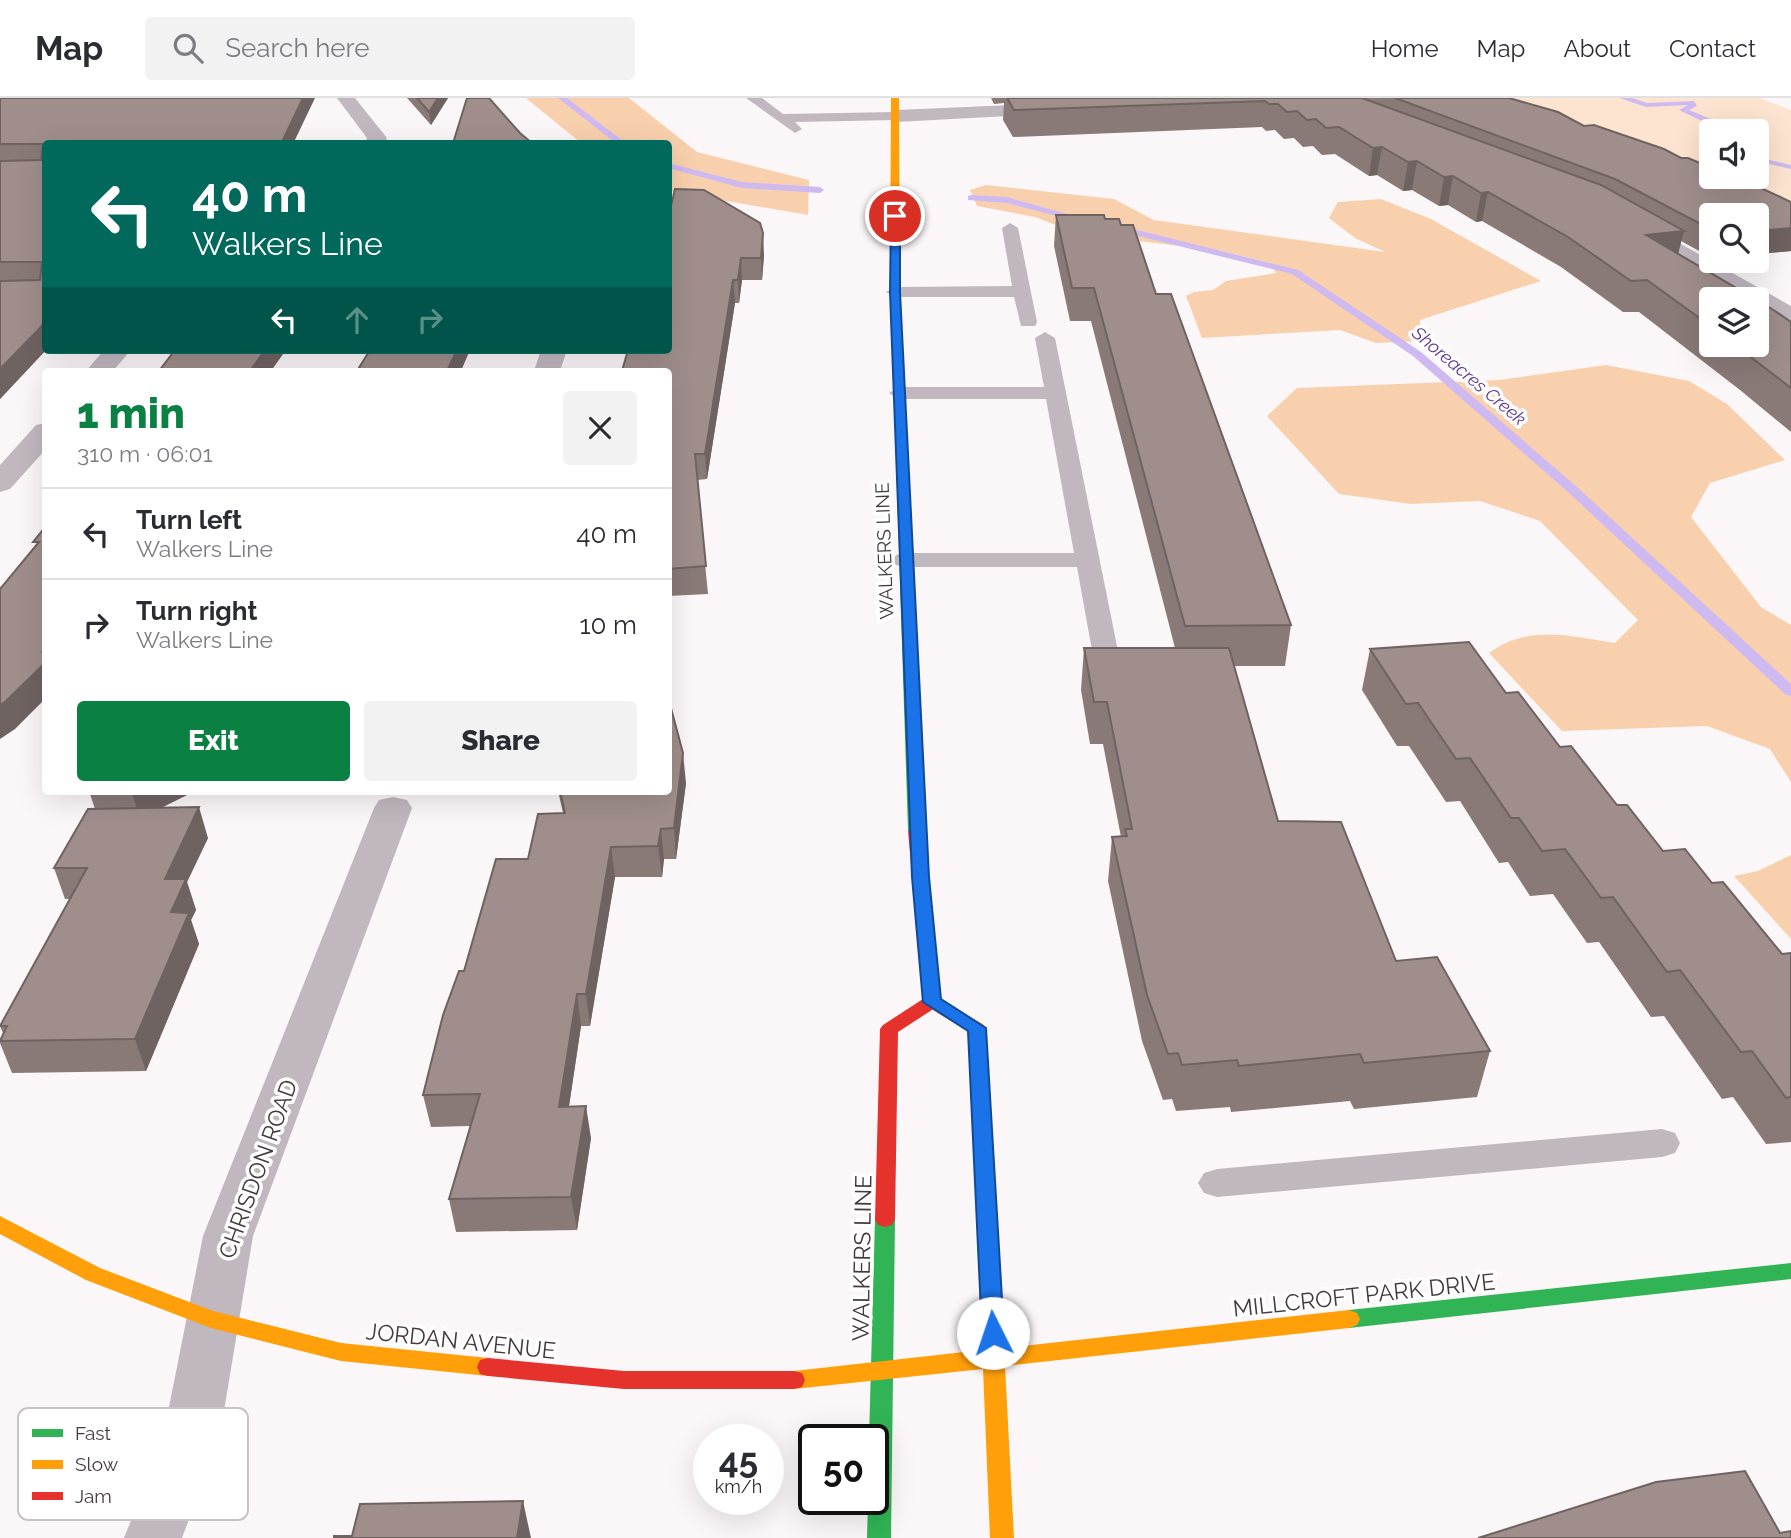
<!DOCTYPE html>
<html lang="en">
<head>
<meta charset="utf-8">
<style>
  :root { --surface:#fff; --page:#f2f2f3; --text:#2b2b33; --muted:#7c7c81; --line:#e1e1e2; --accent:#0b8043 }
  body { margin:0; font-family:Raleway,sans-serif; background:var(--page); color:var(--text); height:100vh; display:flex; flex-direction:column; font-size:26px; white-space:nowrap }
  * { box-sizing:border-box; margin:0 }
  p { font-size:23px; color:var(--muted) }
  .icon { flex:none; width:38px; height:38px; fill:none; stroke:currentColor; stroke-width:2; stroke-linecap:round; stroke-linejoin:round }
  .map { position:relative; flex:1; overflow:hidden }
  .sheet { position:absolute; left:42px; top:270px; width:630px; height:427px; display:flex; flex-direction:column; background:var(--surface); border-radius:7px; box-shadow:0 7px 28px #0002 }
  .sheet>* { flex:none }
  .guide { position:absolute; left:42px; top:42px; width:630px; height:214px; border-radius:7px; box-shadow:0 7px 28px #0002; background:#00695c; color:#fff; overflow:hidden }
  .fabs { position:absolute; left:1699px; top:21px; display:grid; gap:14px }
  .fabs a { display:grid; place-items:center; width:70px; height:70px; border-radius:7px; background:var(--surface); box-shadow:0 7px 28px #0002; font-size:35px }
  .speed { position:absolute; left:693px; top:1326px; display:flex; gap:14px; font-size:35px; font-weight:700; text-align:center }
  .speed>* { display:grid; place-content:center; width:91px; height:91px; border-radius:50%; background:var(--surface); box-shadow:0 7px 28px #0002; line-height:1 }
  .speed small { font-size:18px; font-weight:400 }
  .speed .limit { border:4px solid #111; border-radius:10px; background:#fff; color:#111 }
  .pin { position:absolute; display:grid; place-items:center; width:60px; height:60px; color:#fff; margin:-30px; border:4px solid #fff; border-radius:50%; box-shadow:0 2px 7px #0007 }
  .me { position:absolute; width:77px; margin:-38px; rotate:356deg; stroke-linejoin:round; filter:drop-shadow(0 0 5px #0008) }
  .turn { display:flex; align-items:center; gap:24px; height:147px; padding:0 35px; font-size:32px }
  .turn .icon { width:91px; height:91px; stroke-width:2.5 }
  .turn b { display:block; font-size:49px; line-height:60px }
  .lanes { display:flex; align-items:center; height:66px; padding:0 35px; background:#0003; justify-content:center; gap:35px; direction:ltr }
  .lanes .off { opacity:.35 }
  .round { display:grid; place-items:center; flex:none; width:74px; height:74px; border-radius:7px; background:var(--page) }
  .head { display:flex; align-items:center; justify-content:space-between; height:119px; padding:0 35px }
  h1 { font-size:42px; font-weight:800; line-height:52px; color:var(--accent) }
  .cta { display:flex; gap:14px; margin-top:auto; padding:14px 35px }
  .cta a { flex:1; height:80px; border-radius:7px; background:var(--accent); color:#fff; font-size:28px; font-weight:800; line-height:80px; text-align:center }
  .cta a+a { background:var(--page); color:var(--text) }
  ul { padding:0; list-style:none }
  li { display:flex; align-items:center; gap:21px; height:91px; padding:0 35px; border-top:2px solid var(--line) }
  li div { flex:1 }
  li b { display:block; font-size:26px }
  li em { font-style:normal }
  header { display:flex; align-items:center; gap:42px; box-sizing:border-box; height:98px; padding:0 35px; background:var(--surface); border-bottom:2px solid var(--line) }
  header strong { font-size:33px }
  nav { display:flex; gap:38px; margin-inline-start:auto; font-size:24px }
  .search { width:490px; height:63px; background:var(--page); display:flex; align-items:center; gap:18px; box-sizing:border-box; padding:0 24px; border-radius:7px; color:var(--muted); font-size:26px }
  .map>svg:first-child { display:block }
  .green { fill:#fde4d0; fill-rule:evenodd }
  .forest { fill:#f9d0ad }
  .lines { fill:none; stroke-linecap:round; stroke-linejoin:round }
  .stream { fill:#cfb9f1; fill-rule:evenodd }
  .lane { fill:#c0b7bf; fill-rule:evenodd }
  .street { fill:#c0b7bf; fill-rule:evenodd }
  .fast { fill:#30b455; fill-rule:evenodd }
  .slow { fill:#ff9f0a; fill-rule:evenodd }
  .jam { fill:#e5322d; fill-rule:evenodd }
  .wall { fill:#897a78 }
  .shaded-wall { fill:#6f6362 }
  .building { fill:#9f8e8c; stroke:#6f6362; stroke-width:2 }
  .route { fill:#1a73e8; stroke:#114b97; stroke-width:2 }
  .labels { text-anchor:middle; stroke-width:7; stroke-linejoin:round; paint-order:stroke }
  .far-water-label { font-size:18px; font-style:italic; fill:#5f3792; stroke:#fff }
  .street-label { font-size:19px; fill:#46393c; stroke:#fff }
  .near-street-label { font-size:23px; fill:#46393c; stroke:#fff }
  .key { fill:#fff; stroke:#c8c4c4; stroke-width:2 }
  .key-label { font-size:19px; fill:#46393c }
</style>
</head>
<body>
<header>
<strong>Map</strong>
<div class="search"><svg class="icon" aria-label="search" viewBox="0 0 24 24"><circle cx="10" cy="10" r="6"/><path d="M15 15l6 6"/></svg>Search here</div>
<nav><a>Home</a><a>Map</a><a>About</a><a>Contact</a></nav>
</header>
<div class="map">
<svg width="1791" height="1440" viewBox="0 0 1791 1440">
  <rect width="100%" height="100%" fill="#fbf7f8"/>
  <!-- green -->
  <path class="green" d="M 1488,0 L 1760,0 L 1791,12 L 1791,110 ZM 1712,33 L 1757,33 L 1757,79 L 1712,79 Z"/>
  <!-- forest -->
  <path class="forest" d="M 526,0 L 629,0 L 697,54 L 809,82 L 808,117 L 669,93 L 668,46 L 581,45 Z
    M 986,87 L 1114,101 L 1154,122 L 1385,154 L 1355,140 L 1329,120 L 1338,104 L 1381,101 L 1431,121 L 1541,183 L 1420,222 L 1421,243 L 1376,245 L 1340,232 L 1202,240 L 1186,198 L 1194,194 L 1213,192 L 1226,183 L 1276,175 L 1270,165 L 1222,153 L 1079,136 L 1035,119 L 977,108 L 970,92 Z
    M 1606,267 L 1689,283 L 1727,306 L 1785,362 L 1710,385 L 1691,419 L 1761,509 L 1791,527 L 1791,684 L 1770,651 L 1707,628 L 1562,633 L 1489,555 C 1529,526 1570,538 1615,545 L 1638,522 L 1540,423 L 1480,403 L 1411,406 L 1339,396 L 1267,318 L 1297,290 L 1499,282 Z
    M 1791,757 L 1791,841 L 1734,778 L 1758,773 Z"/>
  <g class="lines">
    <!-- stream -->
    <path class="stream" d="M 558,0 L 567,0 L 627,46 L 617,46 Z
      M 1620,0 L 1632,0 L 1647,5 L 1694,3 L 1697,8 L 1689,12 L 1713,22 L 1716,33 L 1709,35 L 1706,25 L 1679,12 L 1688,7 L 1646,9 Z
      M 1757,45 L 1761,47 L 1760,50 L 1757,50 Z
      M 1757,59 L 1791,67 L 1791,71 L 1757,63 Z
      M 668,65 L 742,84 L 820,89 L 824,92 L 820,95 L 742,90 L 668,70 Z
      M 971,97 L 1006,99 L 1089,122 L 1085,125 L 1006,105 L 968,102 L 968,98 Z
      M 1117,127 L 1298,172 L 1421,254 L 1577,389 L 1791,586 L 1791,598 L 1786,597 L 1569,395 L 1413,258 L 1292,176 L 1114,132 L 1114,128 Z"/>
    <!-- lane -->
    <path class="lane" d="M 746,0 L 762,0 L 783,16 L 896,14 L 903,18 L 896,22 L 795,24 L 802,31 L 795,35 Z
      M 1010,125 L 1018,130 L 1037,224 L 1035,228 L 1021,228 L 1014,199 L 895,199 L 886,194 L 895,189 L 1012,188 L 1002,130 Z
      M 1045,234 L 1055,240 L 1119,558 L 1115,564 L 1097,564 L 1093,558 L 1077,469 L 905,469 L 896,467 L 893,462 L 896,457 L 905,455 L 1074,455 L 1046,301 L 899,301 L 889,295 L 899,289 L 1044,289 L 1035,240 Z
      M 1662,1031 L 1675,1035 L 1680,1045 L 1675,1055 L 1662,1059 L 1217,1099 L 1204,1095 L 1198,1085 L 1204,1075 L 1217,1071 Z"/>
    <!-- street -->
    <path class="street" d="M 337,0 L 355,0 L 387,40 L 385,46 L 365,46 L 367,40 Z
      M 1057,5 L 1066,11 L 1063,15 L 896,24 L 887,18 L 896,12 Z
      M 1633,119 L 1791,208 L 1791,225 L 1757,208 L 1757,201 L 1746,201 L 1625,130 L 1622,125 L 1625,120 Z
      M 104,252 L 131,252 L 113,273 L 86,273 Z
      M 541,252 L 567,252 L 560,273 L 534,273 Z
      M 46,325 L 46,351 L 10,391 L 0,394 L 0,367 L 36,327 Z
      M 393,699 L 407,702 L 412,710 L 253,1138 L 223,1319 L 212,1360 L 182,1440 L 124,1440 L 156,1360 L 167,1319 L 203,1138 L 374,710 L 379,702 Z"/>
    <!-- fast -->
    <path class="fast" d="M 903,389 L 909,393 L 924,733 L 916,738 L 908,733 L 897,393 Z
      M 885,1113 L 892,1115 L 895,1121 L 891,1440 L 867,1440 L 868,1402 L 873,1402 L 873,1342 L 869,1342 L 875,1121 L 878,1115 Z
      M 1791,1165 L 1791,1181 L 1349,1230 L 1341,1227 L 1338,1221 L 1341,1215 L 1349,1212 Z"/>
    <!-- slow -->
    <path class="slow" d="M 891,0 L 899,0 L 900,194 L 909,393 L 903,397 L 897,393 L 890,194 Z
      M 932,898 L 983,926 L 986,930 L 1004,1250 L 1349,1212 L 1357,1215 L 1360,1221 L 1357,1227 L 1349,1230 L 1005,1268 L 1014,1440 L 990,1440 L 983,1271 L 794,1291 L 786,1289 L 783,1282 L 786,1275 L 794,1273 L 982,1252 L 968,933 L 926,908 L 923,904 L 926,900 Z
      M 0,1118 L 100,1170 L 213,1213 L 341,1245 L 488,1260 L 496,1262 L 499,1269 L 496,1276 L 488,1278 L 341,1263 L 211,1230 L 86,1182 L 0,1136 Z"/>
    <!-- jam -->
    <path class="jam" d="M 916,728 L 924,733 L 941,904 L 938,908 L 898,934 L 895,1121 L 892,1127 L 885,1129 L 878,1127 L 875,1121 L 880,931 L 883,927 L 923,901 L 908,733 Z
      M 488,1260 L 624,1273 L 794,1273 L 802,1275 L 805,1282 L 802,1289 L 794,1291 L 624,1291 L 488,1278 L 480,1276 L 477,1269 L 480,1262 Z"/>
  </g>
  <!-- wall -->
  <path class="wall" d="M 0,0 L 46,46 L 46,252 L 0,301 Z
    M 407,0 L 448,0 L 431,27 Z
    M 991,0 L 1509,0 L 1584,28 L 1712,79 L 1791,104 L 1791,153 L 1757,156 L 1757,117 L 1712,117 L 1712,160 L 1681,143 L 1678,156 L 1712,201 L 1712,247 L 1757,247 L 1791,224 L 1791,334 L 1740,292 L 1639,214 L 1623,214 L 1561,169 L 1482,123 L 1476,124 L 1448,107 L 1439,108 L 1412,92 L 1403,93 L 1377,77 L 1369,78 L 1335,56 L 1322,57 L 1313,48 L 1303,49 L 1294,40 L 1284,41 L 1275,32 L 1266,33 L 1262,29 L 1013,39 L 1003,22 L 1004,5 L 994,6 Z
    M 1056,117 L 1105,121 L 1121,127 L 1156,196 L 1291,527 L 1285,568 L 1234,568 L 1278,723 L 1396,863 L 1490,953 L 1477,999 L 1354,1011 L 1350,1003 L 1231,1014 L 1230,1009 L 1176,1013 L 1172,1001 L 1163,1002 L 1142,943 L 1108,783 L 1112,739 L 1121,739 L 1103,646 L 1090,646 L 1081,592 L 1084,550 L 1175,550 L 1091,223 L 1070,223 L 1054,148 Z
    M 668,120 L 764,157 L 762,182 L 742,182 L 739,205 L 735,205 L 707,381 L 697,382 L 708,496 L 668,498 Z
    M 1370,551 L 1506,595 L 1663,753 L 1712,785 L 1782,856 L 1791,855 L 1791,1044 L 1766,1046 L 1733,999 L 1722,1001 L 1664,918 L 1651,919 L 1599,844 L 1587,845 L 1553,796 L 1530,798 L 1508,764 L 1499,765 L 1460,703 L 1446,704 L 1409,648 L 1397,648 L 1362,592 Z
    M 686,685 L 676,761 L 664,761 L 662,779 L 615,779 L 590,928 L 581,928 L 569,1008 L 591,1040 L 577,1132 L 456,1134 L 449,1101 L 470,1028 L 431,1029 L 423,997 L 464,873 L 528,761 L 563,715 L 558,693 L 668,693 Z
    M 89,693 L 195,693 L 161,710 L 208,740 L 187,784 L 196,812 L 191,822 L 199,846 L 146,973 L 12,975 L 0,945 L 0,941 L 3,935 L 0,928 L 70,801 L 65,801 L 54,770 L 95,711 Z"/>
  <!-- shaded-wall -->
  <path class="shaded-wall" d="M 303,0 L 315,0 L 293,46 L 281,46 Z
    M 438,0 L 448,0 L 431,27 L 429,14 Z
    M 1382,49 L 1377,77 L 1369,78 L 1373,50 Z
    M 1417,63 L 1412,92 L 1403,93 L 1408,64 Z
    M 1453,78 L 1448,107 L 1439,108 L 1444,79 Z
    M 1488,94 L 1482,123 L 1476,124 L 1481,95 Z
    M 1791,130 L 1791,153 L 1757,156 L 1757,133 Z
    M 1684,133 L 1676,164 L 1646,137 Z
    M 763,135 L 764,157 L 762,182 L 761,160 Z
    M 741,160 L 742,182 L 739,205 L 738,182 Z
    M 733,182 L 735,205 L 707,381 L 705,356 Z
    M 46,221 L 46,252 L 0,301 L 0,271 Z
    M 265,252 L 286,252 L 271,273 L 250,273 Z
    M 457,252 L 470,252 L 461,273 L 447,273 Z
    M 46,564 L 46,600 L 15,631 L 0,641 L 0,607 Z
    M 683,655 L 686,685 L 676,761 L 674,730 Z
    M 131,693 L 195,693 L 140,720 Z
    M 199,709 L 208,740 L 187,784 L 196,812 L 191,822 L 199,846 L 146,973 L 135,941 L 171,814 L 165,781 Z
    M 661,731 L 664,761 L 662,779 L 658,748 Z
    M 611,749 L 615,779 L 590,928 L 586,896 Z
    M 577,896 L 581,928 L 564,1041 L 559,1009 Z
    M 586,1008 L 591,1040 L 577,1132 L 571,1099 Z
    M 523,1403 L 531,1440 L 517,1440 Z"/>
  <!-- building -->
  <path class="building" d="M 0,0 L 303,0 L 281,46 L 46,46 L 46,221 L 40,230 L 0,271 L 0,183 L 40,182 L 42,164 L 0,164 L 0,63 L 41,62 L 43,46 L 0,46 Z
    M 417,0 L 438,0 L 429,14 Z
    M 467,0 L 489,0 L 520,35 L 533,46 L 457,46 L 454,42 Z
    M 1007,0 L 1362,0 L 1601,87 L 1684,133 L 1646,137 L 1755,201 L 1712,201 L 1712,229 L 1647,182 L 1631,183 L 1568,139 L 1488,94 L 1481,95 L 1453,78 L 1444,79 L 1417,63 L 1408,64 L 1382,49 L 1373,50 L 1339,29 L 1326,30 L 1316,21 L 1307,22 L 1297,13 L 1287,14 L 1278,6 L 1269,6 L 1265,3 L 1014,12 Z
    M 1395,0 L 1509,0 L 1558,14 L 1584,28 L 1594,27 L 1664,51 L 1681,60 L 1688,60 L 1712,70 L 1712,79 L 1731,79 L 1741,83 L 1746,83 L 1791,104 L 1791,130 L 1757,133 L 1757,117 L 1712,117 L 1712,132 L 1615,81 Z
    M 675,91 L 704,92 L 760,125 L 763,135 L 761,160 L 741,160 L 738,182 L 733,182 L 705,356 L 695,356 L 706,468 L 668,471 L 668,273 L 622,273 L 628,252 L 668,252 L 668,120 Z
    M 1056,117 L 1104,117 L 1105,121 L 1119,121 L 1121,127 L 1133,127 L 1156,196 L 1171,196 L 1291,527 L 1185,528 L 1094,190 L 1072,190 Z
    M 1757,202 L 1775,213 L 1791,224 L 1791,290 L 1735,247 L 1757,247 Z
    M 175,252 L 265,252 L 250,273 L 159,273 Z
    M 370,252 L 457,252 L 447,273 L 357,273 Z
    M 46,428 L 46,552 L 43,554 L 46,554 L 46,564 L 5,604 L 0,607 L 0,491 L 39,444 L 33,444 Z
    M 1469,544 L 1506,595 L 1518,594 L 1560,649 L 1571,648 L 1617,707 L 1627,707 L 1663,753 L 1685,751 L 1712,785 L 1723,784 L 1782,856 L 1791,855 L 1791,999 L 1786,1000 L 1752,953 L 1741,954 L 1680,872 L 1667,874 L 1613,799 L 1601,800 L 1565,751 L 1542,753 L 1519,720 L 1511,720 L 1470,660 L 1456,661 L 1418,605 L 1406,606 L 1370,551 Z
    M 1084,550 L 1229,550 L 1278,723 L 1341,724 L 1396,863 L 1437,859 L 1490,953 L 1364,965 L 1360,956 L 1239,968 L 1237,962 L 1182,967 L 1178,955 L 1168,956 L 1147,897 L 1112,739 L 1127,738 L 1125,731 L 1132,731 L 1107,604 L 1094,604 Z
    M 668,599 L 683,655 L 674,730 L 661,731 L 658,748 L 611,749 L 586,896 L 577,896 L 559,1009 L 586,1008 L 571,1099 L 449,1101 L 480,996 L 423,997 L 443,917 L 459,873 L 464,873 L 496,761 L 528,761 L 538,716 L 565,715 L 560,693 L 668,693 Z
    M 199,709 L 165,781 L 186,781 L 171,814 L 189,815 L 135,941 L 0,943 L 7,928 L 0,928 L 87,770 L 54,770 L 88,711 Z
    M 1745,1373 L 1780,1435 L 1791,1433 L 1791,1440 L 1478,1440 L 1656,1384 Z
    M 523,1403 L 517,1440 L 334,1440 L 334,1438 L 352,1438 L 360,1406 Z"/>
  <!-- route -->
  <path class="route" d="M 895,116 L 900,118 L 900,194 L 929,779 L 941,901 L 986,930 L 1004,1235 L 1001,1242 L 993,1244 L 985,1242 L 982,1235 L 968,933 L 923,904 L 912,779 L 890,194 L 891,118 Z"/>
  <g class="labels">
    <!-- far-water labels -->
    <g class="far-water-label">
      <text transform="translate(1469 278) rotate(40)" y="6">Shoreacres Creek</text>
    </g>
    <!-- street labels -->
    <g class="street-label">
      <text transform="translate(884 453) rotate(-92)" y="7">WALKERS LINE</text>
    </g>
    <!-- near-street labels -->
    <g class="near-street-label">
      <text transform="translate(258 1071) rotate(-70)" y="8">CHRISDON ROAD</text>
      <text transform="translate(862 1160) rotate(-89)" y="8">WALKERS LINE</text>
      <text transform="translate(1364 1197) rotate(-6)" y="8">MILLCROFT PARK DRIVE</text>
      <text transform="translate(461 1243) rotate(6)" y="8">JORDAN AVENUE</text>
    </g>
  </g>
  <!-- legend -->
  <rect x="18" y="1310" width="230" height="112" rx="10" class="key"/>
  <rect x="32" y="1331" width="31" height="8" fill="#30b455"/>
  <rect x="32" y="1362" width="31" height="9" fill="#ff9f0a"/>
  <rect x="32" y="1394" width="31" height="8" fill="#e5322d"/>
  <g class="key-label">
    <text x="75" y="1342">Fast</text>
    <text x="75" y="1373">Slow</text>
    <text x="75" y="1405">Jam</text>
  </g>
</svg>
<div class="fabs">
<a><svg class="icon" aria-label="sound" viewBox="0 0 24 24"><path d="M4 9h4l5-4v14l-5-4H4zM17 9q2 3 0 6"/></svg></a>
<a><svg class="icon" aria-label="search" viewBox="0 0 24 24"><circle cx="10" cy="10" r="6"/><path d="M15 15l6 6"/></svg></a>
<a><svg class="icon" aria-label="layers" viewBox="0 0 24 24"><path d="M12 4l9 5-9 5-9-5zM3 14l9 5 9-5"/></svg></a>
</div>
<div class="speed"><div>45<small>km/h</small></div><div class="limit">50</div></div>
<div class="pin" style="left:895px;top:118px;background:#d93025"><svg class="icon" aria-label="arrive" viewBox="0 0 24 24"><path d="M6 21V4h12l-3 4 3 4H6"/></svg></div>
<svg class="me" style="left:993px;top:1235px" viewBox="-20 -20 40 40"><circle r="19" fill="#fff"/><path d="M0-13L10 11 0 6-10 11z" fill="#1a73e8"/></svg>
<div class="guide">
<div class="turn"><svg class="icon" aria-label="left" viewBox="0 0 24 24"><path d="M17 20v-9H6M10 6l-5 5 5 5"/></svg><div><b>40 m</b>Walkers Line</div></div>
<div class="lanes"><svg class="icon" aria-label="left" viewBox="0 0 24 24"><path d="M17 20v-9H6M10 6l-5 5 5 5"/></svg><svg class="icon off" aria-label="ahead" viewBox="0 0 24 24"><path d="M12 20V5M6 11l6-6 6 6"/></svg><svg class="icon off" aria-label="right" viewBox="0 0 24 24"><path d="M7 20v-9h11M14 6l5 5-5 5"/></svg></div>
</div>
<section class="sheet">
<div class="head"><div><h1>1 min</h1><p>310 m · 06:01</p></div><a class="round"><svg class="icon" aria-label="close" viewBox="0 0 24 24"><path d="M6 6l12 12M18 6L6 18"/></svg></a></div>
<ul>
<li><svg class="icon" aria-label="left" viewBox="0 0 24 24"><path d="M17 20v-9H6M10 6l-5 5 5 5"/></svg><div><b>Turn left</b><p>Walkers Line</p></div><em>40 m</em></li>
<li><svg class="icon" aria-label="right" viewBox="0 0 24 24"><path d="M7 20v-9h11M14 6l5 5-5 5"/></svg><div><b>Turn right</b><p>Walkers Line</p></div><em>10 m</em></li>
</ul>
<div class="cta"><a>Exit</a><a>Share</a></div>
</section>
</div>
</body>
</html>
